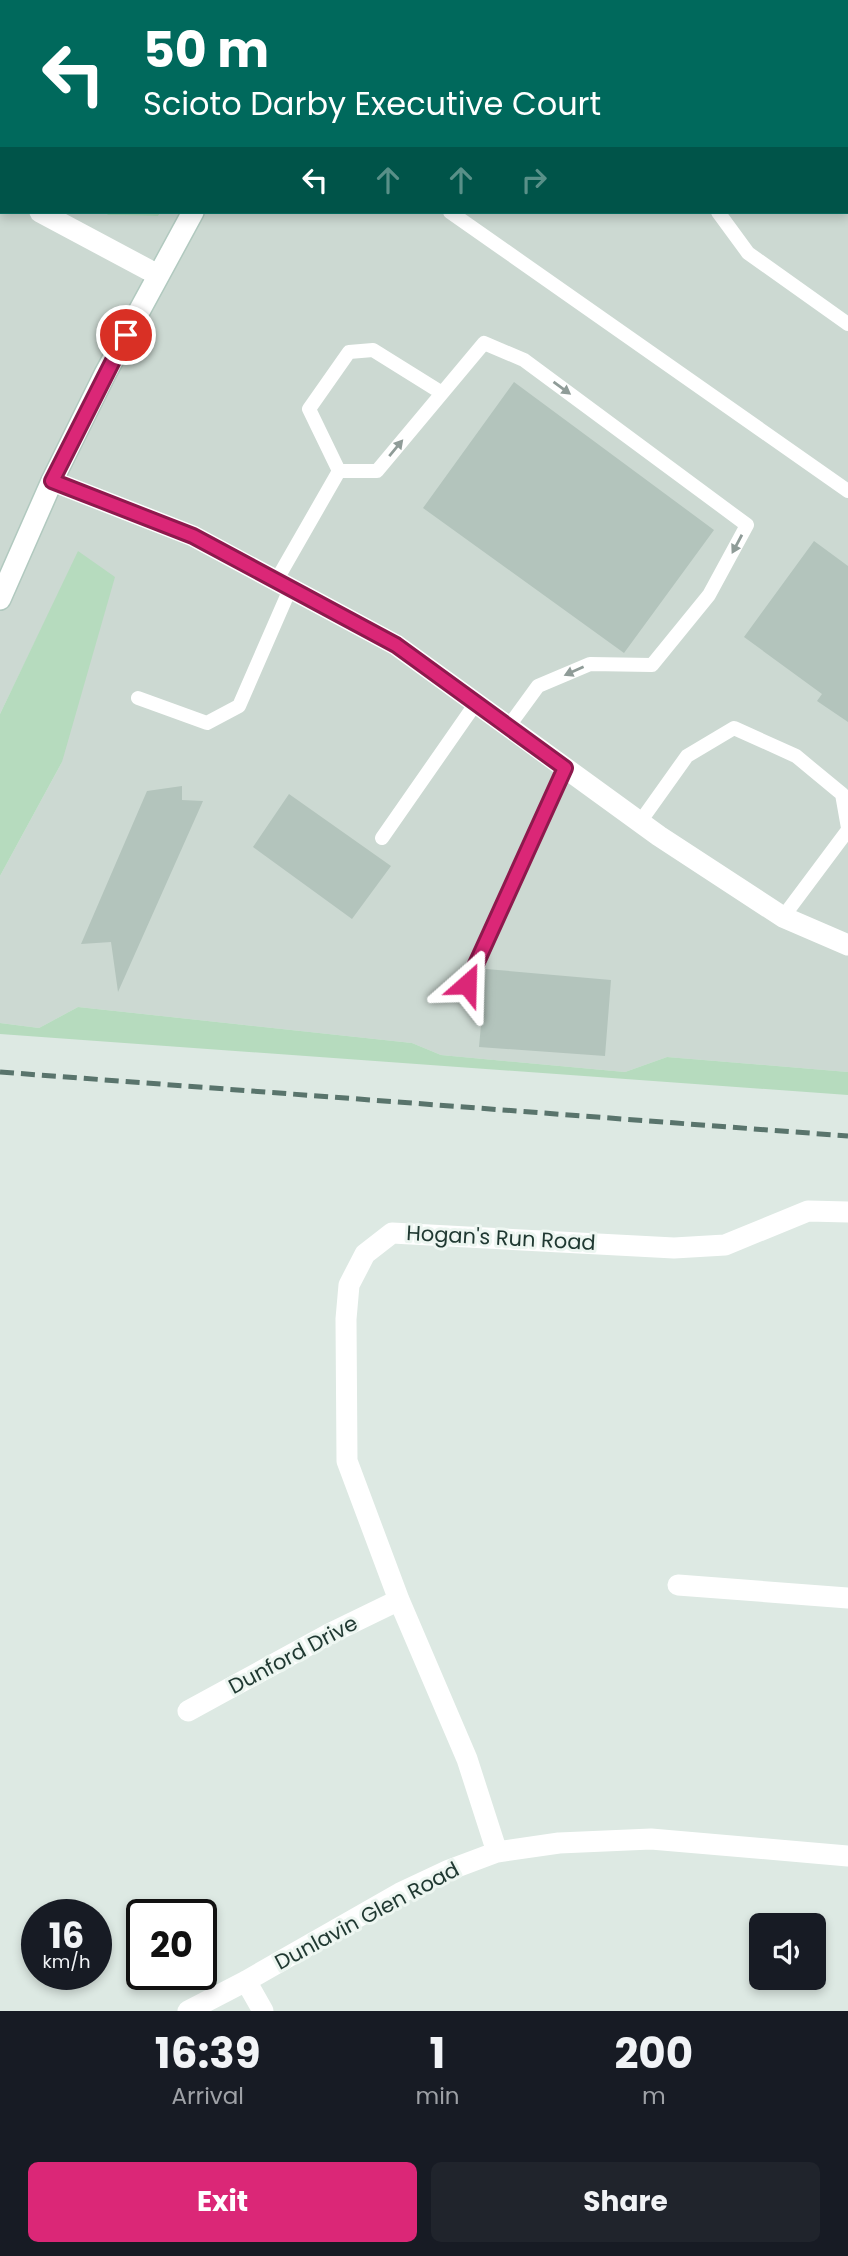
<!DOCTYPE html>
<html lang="en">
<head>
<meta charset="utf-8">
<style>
  :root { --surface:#171b24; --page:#20242c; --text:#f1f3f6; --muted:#9ea1a6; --accent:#db2777 }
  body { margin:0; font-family:Poppins,sans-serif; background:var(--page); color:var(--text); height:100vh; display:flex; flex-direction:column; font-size:26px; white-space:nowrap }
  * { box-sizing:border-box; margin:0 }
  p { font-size:23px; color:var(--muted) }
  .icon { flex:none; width:38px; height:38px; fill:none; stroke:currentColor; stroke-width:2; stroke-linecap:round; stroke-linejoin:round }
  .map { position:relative; height:2011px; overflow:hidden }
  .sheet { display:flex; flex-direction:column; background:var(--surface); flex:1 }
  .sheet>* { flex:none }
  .top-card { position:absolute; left:0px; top:0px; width:849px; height:214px; box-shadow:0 4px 10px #0003; background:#00695c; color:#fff; overflow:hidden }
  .tools { position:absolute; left:749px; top:1913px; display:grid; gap:14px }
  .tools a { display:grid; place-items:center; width:77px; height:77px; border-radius:10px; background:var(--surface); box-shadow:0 4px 10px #0003; font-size:35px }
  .speed { position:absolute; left:21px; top:1899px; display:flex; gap:14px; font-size:35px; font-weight:700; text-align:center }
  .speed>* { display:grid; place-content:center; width:91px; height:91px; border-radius:50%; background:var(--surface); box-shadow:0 4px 10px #0003; line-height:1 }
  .speed small { font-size:18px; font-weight:400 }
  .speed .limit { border:4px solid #111; border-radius:10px; background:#fff; color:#111 }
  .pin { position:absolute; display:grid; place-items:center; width:60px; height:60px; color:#fff; margin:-30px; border:4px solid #fff; border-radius:50%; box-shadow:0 2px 7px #0007 }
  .me { position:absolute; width:77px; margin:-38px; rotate:25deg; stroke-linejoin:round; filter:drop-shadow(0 0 5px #0008) }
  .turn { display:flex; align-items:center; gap:24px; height:147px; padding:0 28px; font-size:32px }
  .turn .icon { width:91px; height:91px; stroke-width:2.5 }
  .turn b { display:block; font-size:49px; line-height:60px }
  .lanes { display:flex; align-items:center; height:66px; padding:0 28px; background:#0003; justify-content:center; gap:35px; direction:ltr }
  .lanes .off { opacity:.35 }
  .eta { display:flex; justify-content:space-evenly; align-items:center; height:119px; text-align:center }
  .eta b { font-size:42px; font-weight:700; line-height:49px }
  .button { display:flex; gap:14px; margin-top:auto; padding:14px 28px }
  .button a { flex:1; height:80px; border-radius:10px; background:var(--accent); color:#fff; font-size:28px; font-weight:700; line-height:80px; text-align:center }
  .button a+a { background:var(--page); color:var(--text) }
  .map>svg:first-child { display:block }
  .built { fill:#ccd9d2 }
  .green { fill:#b6dbbe }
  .building { fill:#b3c4bc }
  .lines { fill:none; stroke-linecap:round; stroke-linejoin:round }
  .secondary-casing { stroke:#b1c9bf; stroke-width:24 }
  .service { stroke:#fff; stroke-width:14 }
  .minor { stroke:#fff; stroke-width:21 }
  .secondary { stroke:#fff; stroke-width:21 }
  .rail { stroke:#59746c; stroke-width:5; stroke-dasharray:14 7; stroke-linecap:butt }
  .oneway { fill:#8f9c98 }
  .route-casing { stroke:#8e194d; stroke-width:18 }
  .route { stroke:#db2777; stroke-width:12 }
  .labels { text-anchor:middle; stroke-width:6; stroke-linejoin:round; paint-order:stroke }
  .street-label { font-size:21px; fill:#1f3831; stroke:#edf6f1 }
</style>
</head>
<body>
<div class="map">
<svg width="848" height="2011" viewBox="0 0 848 2011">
  <rect width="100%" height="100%" fill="#dde9e3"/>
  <!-- built -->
  <path class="built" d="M 283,0 L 848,0 L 848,1072 L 667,1057 L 625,1072 L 441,1055 L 412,1043 L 78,1007 L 39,1028 L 0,1023 L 0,876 L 62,762 L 79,551 L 0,714 L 0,155 L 2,156 L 2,212 L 101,212 L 108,215 L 158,216 L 161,212 L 847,212 L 847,2 L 282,2 Z"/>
  <!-- green -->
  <path class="green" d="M 0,0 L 283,0 L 282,2 L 2,2 L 2,156 L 0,155 Z
    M 101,212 L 161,212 L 158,216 L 108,215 Z
    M 78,551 L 115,577 L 62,762 L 0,876 L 0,714 Z
    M 78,1007 L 412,1043 L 441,1055 L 625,1072 L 667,1057 L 848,1072 L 848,1095 L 0,1034 L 0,1023 L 39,1028 Z"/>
  <!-- building -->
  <path class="building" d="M 514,382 L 714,530 L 624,653 L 423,508 Z
    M 814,541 L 848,566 L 848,722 L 817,701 L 822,694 L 744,637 Z
    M 182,786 L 182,800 L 203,801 L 118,992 L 111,942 L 81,944 L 147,791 Z
    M 289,794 L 391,866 L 352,919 L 253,847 Z
    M 486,969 L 611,980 L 605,1056 L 479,1047 Z"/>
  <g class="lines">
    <!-- secondary casing -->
    <g class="secondary-casing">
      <path id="secondary" d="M 310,2 L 311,0
        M 0,599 L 52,481 L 105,374 L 193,212"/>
    </g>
    <!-- service -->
    <path class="service" d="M 767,0 L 767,2
      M 452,2 L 453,0
      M 847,139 L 848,140
      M 450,212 L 848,491
      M 718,212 L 748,253 L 848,324
      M 339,471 L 377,471 L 484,343 L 524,360 L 747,525 L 709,595 L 652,665 L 590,664 L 538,686 L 508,727
      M 339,471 L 309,409 L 349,352 L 373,350 L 442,393
      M 276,581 L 339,471
      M 138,698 L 207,723 L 239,706 L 290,589
      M 640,822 L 687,756 L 734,728 L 796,756 L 842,794 L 848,828
      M 382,838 L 476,703
      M 783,917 L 848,830
      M 467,983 L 565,768"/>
    <!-- minor -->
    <path class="minor" d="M 0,190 L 2,191
      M 40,212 L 158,275
      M 52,481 L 193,536 L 396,645 L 659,836 L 783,917 L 848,945
      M 678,1585 L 848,1598
      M 188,1711 L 329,1634 L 399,1600
      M 497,1852 L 467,1759 L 399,1600 L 347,1461 L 346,1319 L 349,1285 L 365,1254 L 392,1233 L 674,1248 L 725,1245 L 808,1211 L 848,1212
      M 246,1981 L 263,2011
      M 188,2011 L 246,1981 L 400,1893 L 449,1870 L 497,1852 L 559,1843 L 651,1839 L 848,1856"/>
    <!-- secondary -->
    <use href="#secondary" class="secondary"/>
    <!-- rail -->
    <path class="rail" d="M 0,1072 L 848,1136"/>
  </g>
  <!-- one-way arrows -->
  <defs><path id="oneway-solid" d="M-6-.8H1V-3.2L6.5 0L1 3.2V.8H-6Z" transform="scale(1.75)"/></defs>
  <g class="oneway">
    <use href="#oneway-solid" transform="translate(562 388) rotate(36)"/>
    <use href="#oneway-solid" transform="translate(396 448) rotate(-50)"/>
    <use href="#oneway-solid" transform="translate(737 544) rotate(118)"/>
    <use href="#oneway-solid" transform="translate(574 671) rotate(156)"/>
  </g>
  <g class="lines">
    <!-- route casing -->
    <g class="route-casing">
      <path id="route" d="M 126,335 L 52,481 L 193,536 L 396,645 L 565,768 L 467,984"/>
    </g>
    <!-- route -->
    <use href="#route" class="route"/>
  </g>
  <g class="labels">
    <!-- street labels -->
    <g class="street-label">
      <text transform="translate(501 1238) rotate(3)" y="7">Hogan's Run Road</text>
      <text transform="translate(293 1655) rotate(-28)" y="7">Dunford Drive</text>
      <text transform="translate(367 1916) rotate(-28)" y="7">Dunlavin Glen Road</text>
    </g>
  </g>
</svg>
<div class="tools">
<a><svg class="icon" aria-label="sound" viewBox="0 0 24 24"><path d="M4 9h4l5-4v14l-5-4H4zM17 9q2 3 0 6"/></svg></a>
</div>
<div class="speed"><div>16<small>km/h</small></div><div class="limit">20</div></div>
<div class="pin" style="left:126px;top:335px;background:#d93025"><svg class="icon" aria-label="arrive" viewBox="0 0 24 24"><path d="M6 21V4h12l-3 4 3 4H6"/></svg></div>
<svg class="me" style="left:467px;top:984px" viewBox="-20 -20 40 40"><path d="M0-17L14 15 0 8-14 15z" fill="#db2777" stroke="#fff" stroke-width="4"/></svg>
<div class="top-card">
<div class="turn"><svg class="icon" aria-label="left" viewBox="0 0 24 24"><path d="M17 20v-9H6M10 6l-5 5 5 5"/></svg><div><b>50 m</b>Scioto Darby Executive Court</div></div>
<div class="lanes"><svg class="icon" aria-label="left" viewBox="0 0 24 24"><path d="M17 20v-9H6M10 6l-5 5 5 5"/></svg><svg class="icon off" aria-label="ahead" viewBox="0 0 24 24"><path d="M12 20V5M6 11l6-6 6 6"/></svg><svg class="icon off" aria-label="ahead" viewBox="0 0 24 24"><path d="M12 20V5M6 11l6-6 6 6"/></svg><svg class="icon off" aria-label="right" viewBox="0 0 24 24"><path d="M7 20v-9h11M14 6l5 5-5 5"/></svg></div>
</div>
</div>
<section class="sheet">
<div class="eta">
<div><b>16:39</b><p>Arrival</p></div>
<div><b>1</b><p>min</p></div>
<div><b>200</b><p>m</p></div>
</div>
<div class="button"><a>Exit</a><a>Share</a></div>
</section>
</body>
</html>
